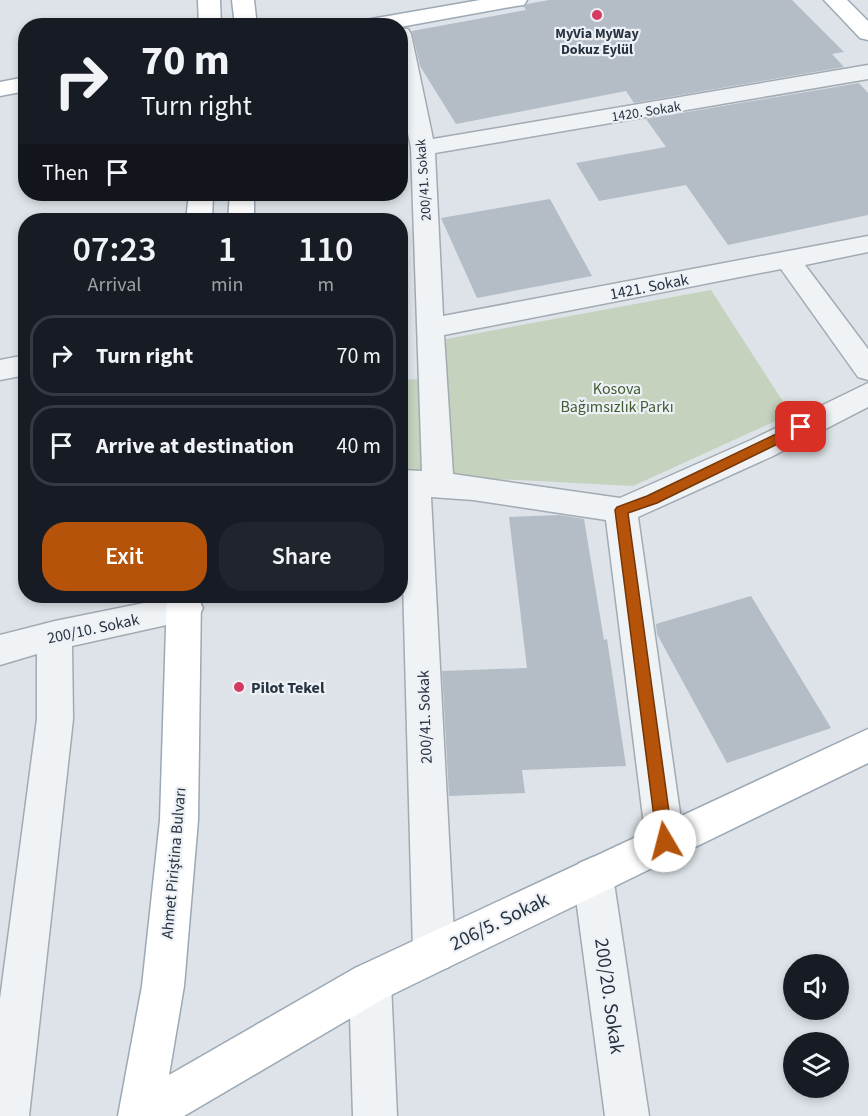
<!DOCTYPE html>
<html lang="en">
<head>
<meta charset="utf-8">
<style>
  :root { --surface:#171b24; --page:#20242c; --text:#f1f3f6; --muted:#9ea1a6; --line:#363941; --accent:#b45309 }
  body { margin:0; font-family:"Source Sans 3",sans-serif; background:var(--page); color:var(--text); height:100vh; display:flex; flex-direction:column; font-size:22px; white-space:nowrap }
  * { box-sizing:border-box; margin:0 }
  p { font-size:20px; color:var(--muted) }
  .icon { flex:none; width:33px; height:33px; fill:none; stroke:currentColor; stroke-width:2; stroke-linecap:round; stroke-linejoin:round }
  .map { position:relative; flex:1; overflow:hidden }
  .drawer { position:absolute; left:18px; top:213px; width:390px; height:390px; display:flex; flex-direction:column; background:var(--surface); border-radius:24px; box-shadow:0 3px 9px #0003 }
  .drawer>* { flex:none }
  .hud { position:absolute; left:18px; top:18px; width:390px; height:183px; border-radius:24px; box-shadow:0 3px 9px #0003; background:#171b24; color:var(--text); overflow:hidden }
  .controls { position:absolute; left:783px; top:954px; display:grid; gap:12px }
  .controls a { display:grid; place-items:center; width:66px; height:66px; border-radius:50%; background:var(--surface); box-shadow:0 3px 9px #0003; font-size:30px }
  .pin { position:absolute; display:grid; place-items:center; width:51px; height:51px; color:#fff; margin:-26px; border-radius:12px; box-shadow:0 3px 9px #0006 }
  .me { position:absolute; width:66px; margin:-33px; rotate:352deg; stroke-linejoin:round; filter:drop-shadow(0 0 4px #0008) }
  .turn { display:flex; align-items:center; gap:21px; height:126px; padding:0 24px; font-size:27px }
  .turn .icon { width:78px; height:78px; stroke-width:2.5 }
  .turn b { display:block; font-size:42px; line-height:51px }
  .then { display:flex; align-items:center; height:57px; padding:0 24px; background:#0003; gap:12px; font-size:22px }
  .eta { display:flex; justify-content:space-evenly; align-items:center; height:102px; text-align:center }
  .eta b { font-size:36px; font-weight:600; line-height:42px }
  .button { display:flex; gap:12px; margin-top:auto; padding:12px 24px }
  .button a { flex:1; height:69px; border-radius:24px; background:var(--accent); color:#fff; font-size:24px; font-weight:600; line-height:69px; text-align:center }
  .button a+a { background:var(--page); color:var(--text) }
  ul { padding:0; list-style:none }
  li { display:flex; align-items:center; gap:18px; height:81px; margin:0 12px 9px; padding:0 12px; border:3px solid var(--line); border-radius:24px }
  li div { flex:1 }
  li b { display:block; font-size:22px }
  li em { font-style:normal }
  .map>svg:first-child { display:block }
  .green { fill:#c5d2be }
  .building { fill:#b4bcc5 }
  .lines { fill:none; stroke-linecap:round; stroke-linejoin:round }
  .minor-casing { stroke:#a2aab2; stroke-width:3 }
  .major-casing { stroke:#9ca8b4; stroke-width:3 }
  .minor { fill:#f0f3f6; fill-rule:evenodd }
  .major { fill:#fff; fill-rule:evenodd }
  .route { fill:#b45309; stroke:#753606; stroke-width:1.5 }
  .poi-dot { fill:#d53a62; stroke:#edf1f6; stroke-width:2 }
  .labels { text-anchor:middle; stroke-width:4.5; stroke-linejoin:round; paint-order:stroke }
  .far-poi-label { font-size:14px; font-weight:bold; fill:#26323f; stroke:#edf1f6 }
  .far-street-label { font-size:14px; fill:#26323f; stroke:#edf1f6 }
  .street-label { font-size:16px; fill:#26323f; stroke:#edf1f6 }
  .park-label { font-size:16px; fill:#3f5c32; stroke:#edf1f6 }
  .poi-label { font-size:16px; font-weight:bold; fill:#26323f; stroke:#edf1f6; text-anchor:start }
  .near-street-label { font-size:20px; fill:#26323f; stroke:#edf1f6 }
</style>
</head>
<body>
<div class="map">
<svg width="868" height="1116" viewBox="0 0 868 1116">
  <rect width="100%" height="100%" fill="#dde3e8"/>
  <!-- green -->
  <path class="green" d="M 711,290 L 791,414 L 633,486 L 401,474 L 401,380 L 423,379 L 419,344 Z"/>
  <!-- building -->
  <path class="building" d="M 549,0 L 792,0 L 844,52 L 832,54 L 844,67 L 634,103 L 626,91 L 456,124 L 420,66 L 412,31 L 526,10 L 524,7 L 527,4 Z
    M 859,83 L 868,93 L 868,215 L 728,245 L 686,185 L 599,201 L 576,163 L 666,147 L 646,119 Z
    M 550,199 L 592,276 L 477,298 L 441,218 Z
    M 559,515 L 584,519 L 604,640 L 607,639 L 626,766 L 522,770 L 525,793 L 449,796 L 442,671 L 527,668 L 509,517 Z
    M 751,596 L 831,728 L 727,763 L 657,634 L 656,624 Z"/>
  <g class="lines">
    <!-- minor casing -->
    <g class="minor-casing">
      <path id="minor" d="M 400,28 L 408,29 L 411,34 L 433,139 L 868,65 L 868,79 L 435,153 L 443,316 L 868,236 L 868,252 L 805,265 L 868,349 L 868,380 L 858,377 L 781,269 L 444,335 L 453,474 L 620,498 L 751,440 L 868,383 L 868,407 L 773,456 L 638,517 L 684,841 L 679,854 L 665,859 L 651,854 L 646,841 L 606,520 L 473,500 L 431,497 L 455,952 L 449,967 L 434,973 L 419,967 L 413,952 L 400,470 L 422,471 L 411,148 L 400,94 Z
        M 26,355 L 26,375 L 0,380 L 0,360 Z
        M 178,596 L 198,598 L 203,608 L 198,618 L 72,646 L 73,719 L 29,1116 L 0,1116 L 0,999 L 37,719 L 37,654 L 0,665 L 0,635 L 55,621 Z
        M 593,857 L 607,863 L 613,876 L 649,1116 L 605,1116 L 573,876 L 579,863 Z
        M 370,962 L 385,968 L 391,983 L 397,1116 L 353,1116 L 349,983 L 355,968 Z"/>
    </g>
    <!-- major casing -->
    <g class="major-casing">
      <path id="major" d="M 198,0 L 220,0 L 221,26 L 199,26 Z
        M 232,0 L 254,0 L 257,26 L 235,26 Z
        M 480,0 L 527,0 L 524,5 L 516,6 L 400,27 L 360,26 L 363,21 L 371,19 Z
        M 824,0 L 847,0 L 868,21 L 868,40 L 860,38 Z
        M 26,77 L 26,91 L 0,96 L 0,82 Z
        M 189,194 L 213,194 L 212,220 L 186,220 Z
        M 230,194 L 254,194 L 254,220 L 228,220 Z
        M 167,596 L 201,596 L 198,820 L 184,986 L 169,1075 L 355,968 L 868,729 L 868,763 L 385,998 L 184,1116 L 118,1116 L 142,986 L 160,820 Z"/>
    </g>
    <!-- minor -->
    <use href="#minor" class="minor"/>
    <!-- major -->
    <use href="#major" class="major"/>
  </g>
  <!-- route -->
  <path class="route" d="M 801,422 L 807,427 L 806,430 L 657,503 L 628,513 L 673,841 L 671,847 L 665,849 L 659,847 L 657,841 L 615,510 L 617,507 L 647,496 Z"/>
  <!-- markers -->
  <g class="poi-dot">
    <circle cx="597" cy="15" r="6"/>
    <circle cx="239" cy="687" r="6"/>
  </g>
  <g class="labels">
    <!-- far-poi labels -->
    <g class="far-poi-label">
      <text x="597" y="38">MyVia MyWay<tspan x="597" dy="16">Dokuz Eylül</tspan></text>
    </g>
    <!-- far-street labels -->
    <g class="far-street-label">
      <text transform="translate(646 111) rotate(-9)" y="5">1420. Sokak</text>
      <text transform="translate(423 180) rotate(-94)" y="5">200/41. Sokak</text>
    </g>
    <!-- street labels -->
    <g class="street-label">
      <text transform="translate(649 286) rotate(-11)" y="6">1421. Sokak</text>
      <text transform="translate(93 628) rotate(-12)" y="6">200/10. Sokak</text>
      <text transform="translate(424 717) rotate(-92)" y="6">200/41. Sokak</text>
      <text transform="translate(173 863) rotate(-85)" y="6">Ahmet Piriştina Bulvarı</text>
    </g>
    <!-- park labels -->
    <g class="park-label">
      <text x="617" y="394">Kosova<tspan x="617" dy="18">Bağımsızlık Parkı</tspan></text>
    </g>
    <!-- poi labels -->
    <g class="poi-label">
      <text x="251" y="693">Pilot Tekel</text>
    </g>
    <!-- near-street labels -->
    <g class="near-street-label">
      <text transform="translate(499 921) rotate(-26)" y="7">206/5. Sokak</text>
      <text transform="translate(610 996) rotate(82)" y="7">200/20. Sokak</text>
    </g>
  </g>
</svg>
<div class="controls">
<a><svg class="icon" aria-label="sound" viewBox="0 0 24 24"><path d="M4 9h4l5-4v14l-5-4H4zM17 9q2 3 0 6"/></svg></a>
<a><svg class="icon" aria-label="layers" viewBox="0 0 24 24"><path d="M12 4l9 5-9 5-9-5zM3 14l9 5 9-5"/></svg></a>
</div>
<div class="pin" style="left:801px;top:427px;background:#d93025"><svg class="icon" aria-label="arrive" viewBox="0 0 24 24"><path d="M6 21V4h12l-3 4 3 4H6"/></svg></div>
<svg class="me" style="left:665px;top:841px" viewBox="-20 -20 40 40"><circle r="19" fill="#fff"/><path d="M0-13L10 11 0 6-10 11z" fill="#b45309"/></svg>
<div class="hud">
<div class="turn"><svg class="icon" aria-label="right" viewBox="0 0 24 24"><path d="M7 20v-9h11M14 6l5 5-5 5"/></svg><div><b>70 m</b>Turn right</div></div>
<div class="then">Then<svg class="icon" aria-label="arrive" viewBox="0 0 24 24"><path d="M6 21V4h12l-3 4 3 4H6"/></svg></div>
</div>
<section class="drawer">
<div class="eta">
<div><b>07:23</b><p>Arrival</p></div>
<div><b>1</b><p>min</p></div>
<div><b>110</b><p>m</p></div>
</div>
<ul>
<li><svg class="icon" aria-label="right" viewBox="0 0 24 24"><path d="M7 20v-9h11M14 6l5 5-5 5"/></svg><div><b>Turn right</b></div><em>70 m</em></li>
<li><svg class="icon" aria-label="arrive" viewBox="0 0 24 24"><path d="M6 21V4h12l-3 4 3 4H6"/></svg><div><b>Arrive at destination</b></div><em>40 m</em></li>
</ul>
<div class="button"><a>Exit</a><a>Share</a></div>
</section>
</div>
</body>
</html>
